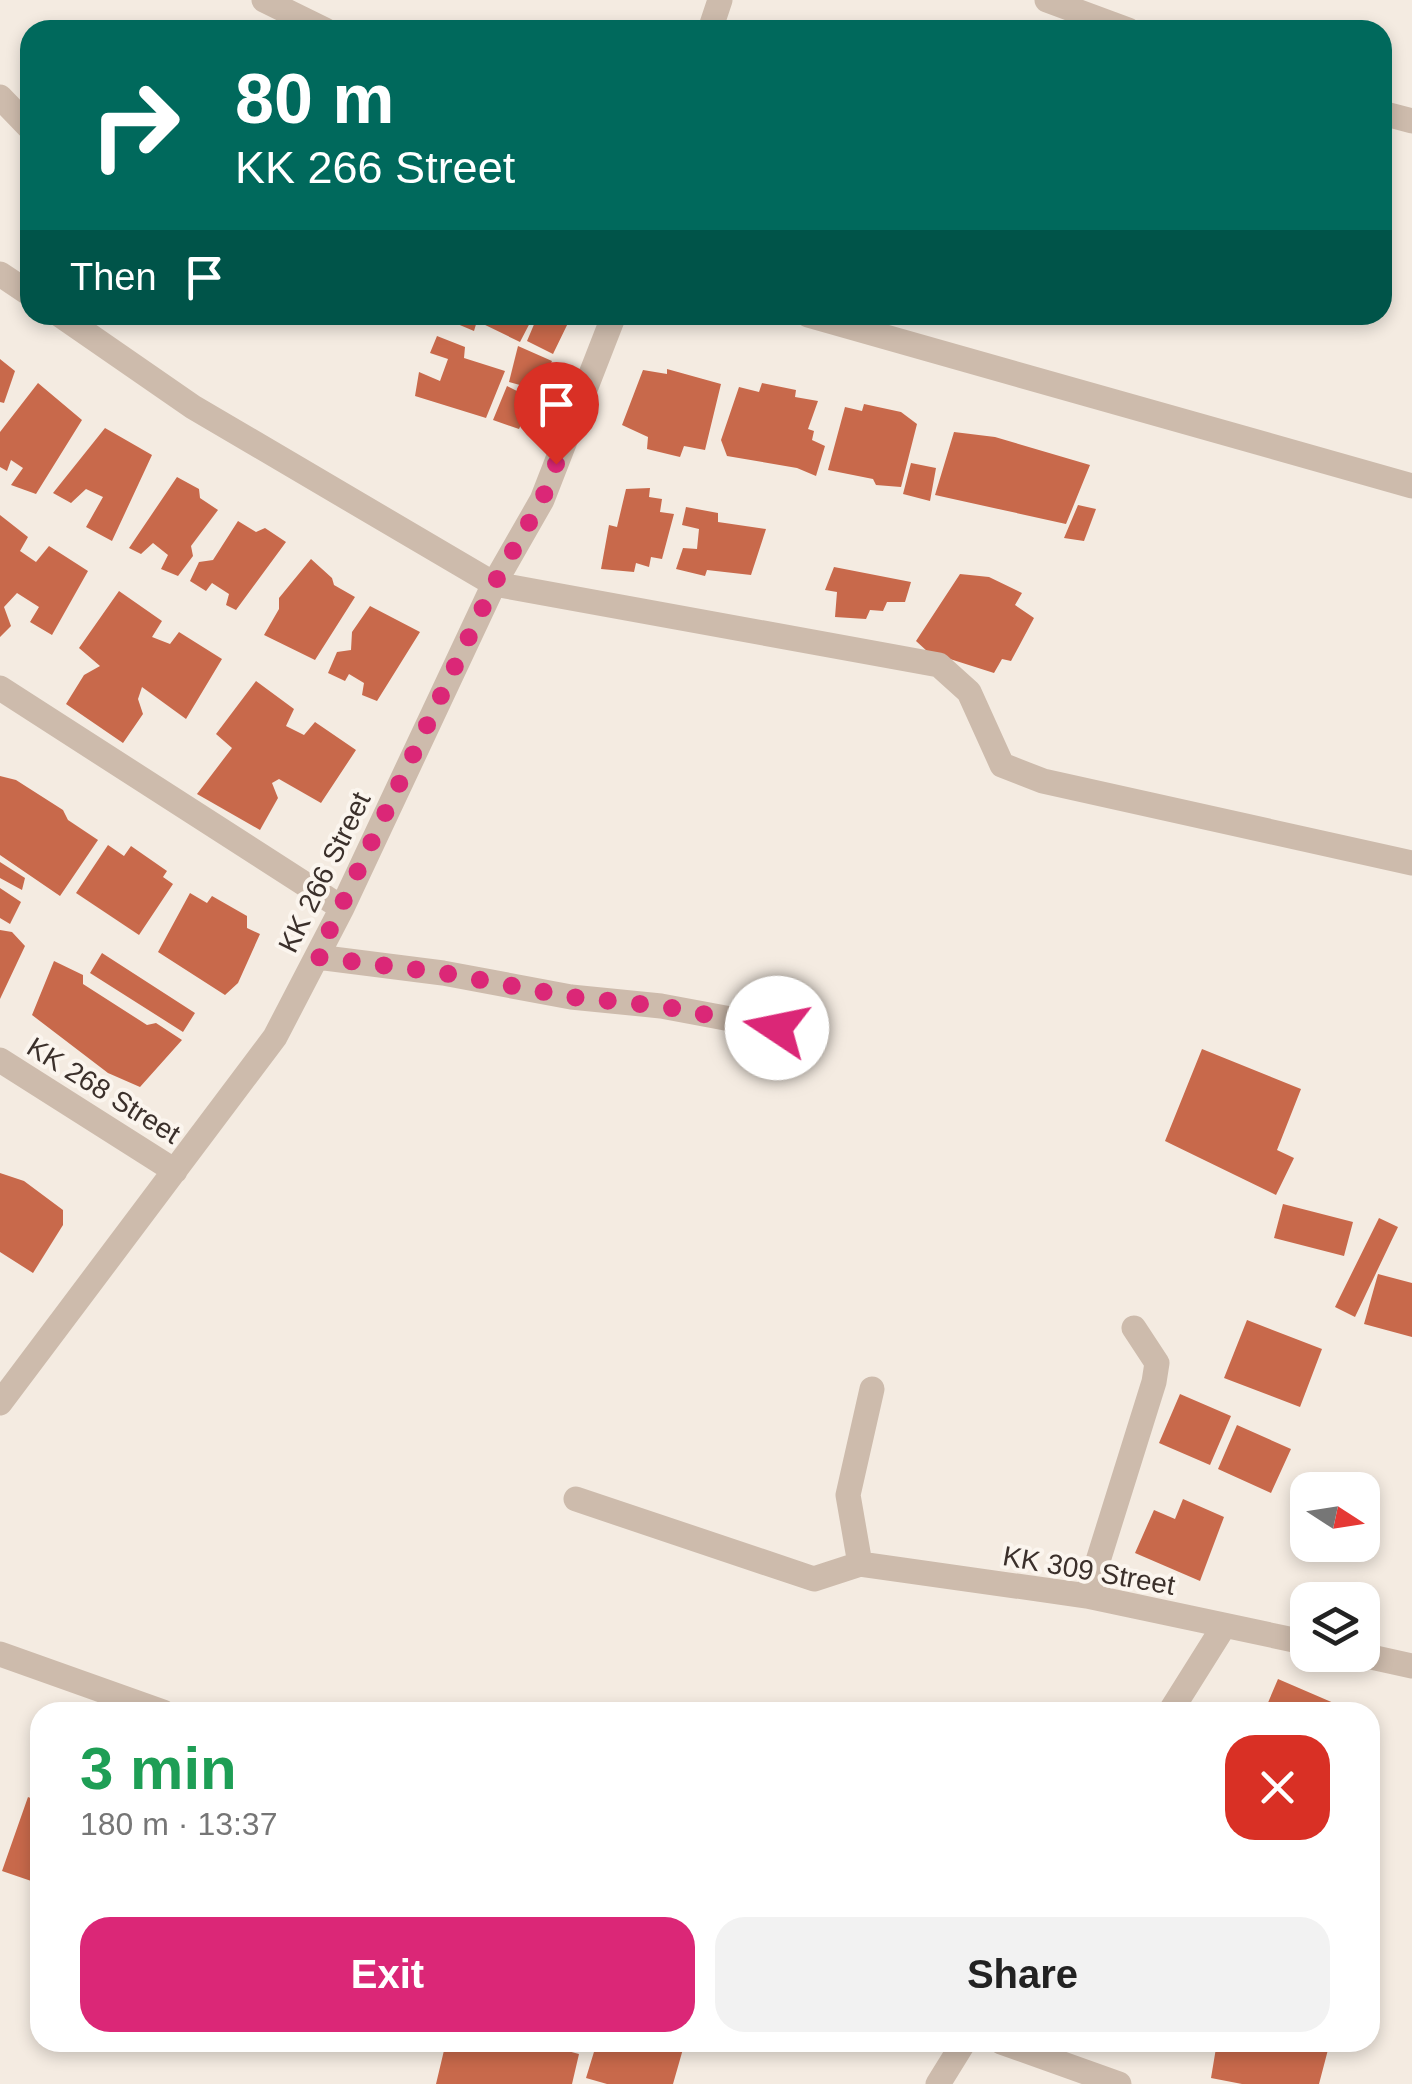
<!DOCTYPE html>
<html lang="en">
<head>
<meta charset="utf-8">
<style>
  :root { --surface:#fff; --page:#f2f2f2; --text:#222; --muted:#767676; --accent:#db2777 }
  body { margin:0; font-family:Arial,sans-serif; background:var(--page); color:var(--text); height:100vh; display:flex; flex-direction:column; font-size:38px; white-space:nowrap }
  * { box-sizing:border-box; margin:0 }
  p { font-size:32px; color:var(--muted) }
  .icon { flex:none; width:55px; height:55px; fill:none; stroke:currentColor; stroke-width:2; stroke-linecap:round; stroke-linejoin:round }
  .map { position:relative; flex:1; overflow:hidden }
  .panel { position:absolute; left:30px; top:1702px; width:1350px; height:350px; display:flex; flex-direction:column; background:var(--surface); border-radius:30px; box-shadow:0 5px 15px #0003 }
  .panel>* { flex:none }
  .guide { position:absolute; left:20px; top:20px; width:1372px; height:305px; border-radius:30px; box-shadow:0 5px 15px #0003; background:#00695c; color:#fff; overflow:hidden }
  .needle { width:65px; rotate:102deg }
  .fabs { position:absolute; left:1290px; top:1472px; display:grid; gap:20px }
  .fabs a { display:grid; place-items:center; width:90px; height:90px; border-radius:20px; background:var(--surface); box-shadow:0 5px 15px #0003; font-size:50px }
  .pin { position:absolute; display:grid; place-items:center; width:85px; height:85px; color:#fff; margin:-102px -42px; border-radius:50% 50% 50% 0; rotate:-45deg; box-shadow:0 0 10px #0007 }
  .pin .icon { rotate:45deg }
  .me { position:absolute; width:110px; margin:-55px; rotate:281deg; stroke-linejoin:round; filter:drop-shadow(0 0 8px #0008) }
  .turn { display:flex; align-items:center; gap:35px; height:210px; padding:0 50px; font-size:45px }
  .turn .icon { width:130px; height:130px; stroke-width:2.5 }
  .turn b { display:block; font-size:70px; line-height:85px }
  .then { display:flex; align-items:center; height:95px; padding:0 50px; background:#0003; gap:20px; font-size:38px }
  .round { display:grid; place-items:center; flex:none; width:105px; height:105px; border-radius:30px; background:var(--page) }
  .summary { display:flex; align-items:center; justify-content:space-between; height:170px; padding:0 50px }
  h1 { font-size:60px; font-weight:700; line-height:75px; color:#1e9e55 }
  .primary-button { display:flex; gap:20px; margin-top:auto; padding:20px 50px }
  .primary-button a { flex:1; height:115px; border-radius:30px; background:var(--accent); color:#fff; font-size:40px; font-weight:700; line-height:115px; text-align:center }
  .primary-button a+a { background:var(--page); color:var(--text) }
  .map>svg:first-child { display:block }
  .building { fill:#c8694b }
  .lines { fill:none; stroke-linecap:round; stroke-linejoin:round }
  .minor { stroke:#cdbbac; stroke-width:25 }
  .route { stroke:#db2777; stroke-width:18; stroke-dasharray:0 32.4 }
  .labels { text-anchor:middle; stroke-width:8; stroke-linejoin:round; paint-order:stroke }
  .street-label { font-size:28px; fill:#3b302b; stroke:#fbf5ee }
</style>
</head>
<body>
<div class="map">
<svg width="1412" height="2084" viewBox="0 0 1412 2084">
  <rect width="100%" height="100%" fill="#f4ebe1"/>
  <!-- building -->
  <path class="building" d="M 436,315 L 534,315 L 520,342 L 477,321 L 474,331 Z
    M 538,315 L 569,321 L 553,354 L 527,341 Z
    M 437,336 L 465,347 L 464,358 L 505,371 L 486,418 L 415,396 L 419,372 L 440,381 L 448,359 L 430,353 Z
    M 518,346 L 552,361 L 538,390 L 509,382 Z
    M 0,359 L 15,371 L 4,403 L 0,402 Z
    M 667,369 L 721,384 L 705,450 L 684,446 L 680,457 L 647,449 L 648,437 L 622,425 L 643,370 L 667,374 Z
    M 38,383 L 82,420 L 36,494 L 11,485 L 23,468 L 11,460 L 7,471 L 0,467 L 0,432 Z
    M 762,383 L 796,390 L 795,397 L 818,401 L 808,429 L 814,431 L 812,440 L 825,446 L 816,476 L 797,468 L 727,456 L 721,440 L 739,387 L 759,392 Z
    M 507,386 L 533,399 L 519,429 L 493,420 Z
    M 864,404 L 901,412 L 917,424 L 901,487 L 876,485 L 873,479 L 828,470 L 845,407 L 862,411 Z
    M 105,428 L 152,455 L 112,541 L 86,527 L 103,497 L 86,489 L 71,503 L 53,493 Z
    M 954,432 L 995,437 L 1090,465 L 1066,524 L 935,495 Z
    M 911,463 L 936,468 L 930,501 L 903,494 Z
    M 177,477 L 199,489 L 200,498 L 218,510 L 191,546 L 193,556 L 178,576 L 161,569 L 168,555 L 153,543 L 141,554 L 129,548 Z
    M 650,488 L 649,497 L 662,499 L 660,512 L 674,514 L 662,559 L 651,557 L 649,567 L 636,563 L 634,572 L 601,569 L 609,525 L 617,527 L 626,489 Z
    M 1078,505 L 1096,509 L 1084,541 L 1064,538 Z
    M 686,507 L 718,513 L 718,522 L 766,529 L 751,575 L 707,570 L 705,576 L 676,569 L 683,548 L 697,549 L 699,529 L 682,525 Z
    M 0,515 L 28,537 L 20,551 L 36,562 L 49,546 L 88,571 L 52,635 L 30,622 L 39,607 L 17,593 L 4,607 L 11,626 L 0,637 Z
    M 238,521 L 256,532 L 265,528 L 286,542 L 236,610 L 226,605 L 229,594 L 212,583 L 206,591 L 190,581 L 199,562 L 213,560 Z
    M 311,559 L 332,578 L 334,585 L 355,597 L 315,660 L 264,635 L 279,609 L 279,598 Z
    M 834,567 L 911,582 L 905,602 L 887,602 L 883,611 L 870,610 L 866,619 L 835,617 L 837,592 L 825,590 Z
    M 960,574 L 989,577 L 1022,593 L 1015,605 L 1034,618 L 1011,661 L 1002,659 L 994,673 L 928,652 L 916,641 Z
    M 119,591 L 162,621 L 152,637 L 170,644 L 179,632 L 222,659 L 186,719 L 142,687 L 138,699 L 143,714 L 123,743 L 66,704 L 84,675 L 100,666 L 79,648 Z
    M 370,606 L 420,632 L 377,701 L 362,695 L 364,683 L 349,674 L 345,681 L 328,673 L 337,652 L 351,650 L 352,632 Z
    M 256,681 L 294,709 L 286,726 L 304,735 L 315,722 L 356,750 L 321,803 L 279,779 L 272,783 L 278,798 L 260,830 L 197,794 L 232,748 L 216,734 Z
    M 0,776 L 16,780 L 63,810 L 68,820 L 98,840 L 60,896 L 0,855 Z
    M 108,845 L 124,856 L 131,846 L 167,871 L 163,877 L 173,884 L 139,935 L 76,893 Z
    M 0,862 L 25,878 L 22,890 L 0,878 Z
    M 0,888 L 21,902 L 10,924 L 0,918 Z
    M 190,893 L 207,903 L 212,896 L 247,916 L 247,928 L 260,934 L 238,983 L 225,995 L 158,952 Z
    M 0,930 L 12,932 L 25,946 L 0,999 Z
    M 102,953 L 195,1013 L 183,1032 L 90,973 Z
    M 54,961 L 83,975 L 83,984 L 147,1025 L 156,1023 L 182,1040 L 140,1087 L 108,1073 L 32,1015 Z
    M 1202,1049 L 1301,1089 L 1277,1150 L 1294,1158 L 1276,1195 L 1165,1141 Z
    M 0,1173 L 24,1181 L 63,1210 L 63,1225 L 33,1273 L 0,1252 Z
    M 1283,1204 L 1353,1222 L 1344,1256 L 1274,1238 Z
    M 1379,1218 L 1398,1227 L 1355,1317 L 1335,1307 Z
    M 1378,1274 L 1412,1283 L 1412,1337 L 1364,1324 Z
    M 1247,1320 L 1322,1349 L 1300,1407 L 1224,1378 Z
    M 1180,1394 L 1231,1416 L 1210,1465 L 1159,1443 Z
    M 1237,1425 L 1291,1449 L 1271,1493 L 1218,1469 Z
    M 1183,1499 L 1224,1517 L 1200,1581 L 1135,1553 L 1154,1510 L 1175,1519 Z
    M 1278,1679 L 1343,1707 L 1340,1712 L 1264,1712 Z
    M 28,1797 L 40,1802 L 40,1884 L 2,1871 Z
    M 446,2042 L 534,2042 L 579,2054 L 572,2084 L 436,2084 Z
    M 597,2042 L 685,2042 L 673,2084 L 607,2084 L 586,2078 Z
    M 1217,2042 L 1330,2042 L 1319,2084 L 1242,2084 L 1211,2078 Z"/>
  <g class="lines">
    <!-- minor -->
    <path class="minor" d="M 264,0 L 325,30
      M 1047,0 L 1128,30
      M 710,30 L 720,0
      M 0,97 L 30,128
      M 1382,113 L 1412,121
      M 0,274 L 30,294
      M 60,315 L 193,407 L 494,584 L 939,665 L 969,692 L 1002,765 L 1043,781 L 1412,863
      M 808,315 L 1412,486
      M 0,688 L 342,908
      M 317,957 L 443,973 L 571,997 L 661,1006 L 816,1035
      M 0,1060 L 175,1171
      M 0,1403 L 275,1037 L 342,908 L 494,584 L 542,500 L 614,315
      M 576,1499 L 814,1579 L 860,1564 L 848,1495 L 872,1389
      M 860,1564 L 1087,1596 L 1308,1643
      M 1087,1596 L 1154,1382 L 1157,1363 L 1134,1328
      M 0,1654 L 163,1712
      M 1362,1655 L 1412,1666
      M 1170,1712 L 1224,1626
      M 1001,2042 L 1119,2084
      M 938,2084 L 964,2042"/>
  </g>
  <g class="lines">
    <!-- route -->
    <path class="route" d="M 556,464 L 542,500 L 494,584 L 317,957 L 444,973 L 571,997 L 661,1006 L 777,1028"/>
  </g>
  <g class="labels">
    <!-- street labels -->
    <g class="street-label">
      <text transform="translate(324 872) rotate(-64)" y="10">KK 266 Street</text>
      <text transform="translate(104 1090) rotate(32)" y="10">KK 268 Street</text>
      <text transform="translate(1089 1570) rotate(10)" y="10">KK 309 Street</text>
    </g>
  </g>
</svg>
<div class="fabs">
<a><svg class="needle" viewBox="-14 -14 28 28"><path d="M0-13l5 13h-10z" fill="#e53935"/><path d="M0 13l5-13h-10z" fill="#767676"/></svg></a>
<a><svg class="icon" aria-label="layers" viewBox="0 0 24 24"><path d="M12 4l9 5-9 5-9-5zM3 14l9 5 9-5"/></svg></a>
</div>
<div class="pin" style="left:556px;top:464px;background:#d93025"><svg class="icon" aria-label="arrive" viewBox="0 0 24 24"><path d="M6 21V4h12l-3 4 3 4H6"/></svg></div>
<svg class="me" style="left:777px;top:1028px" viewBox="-20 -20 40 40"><circle r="19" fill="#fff"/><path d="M0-13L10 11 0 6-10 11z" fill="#db2777"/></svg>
<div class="guide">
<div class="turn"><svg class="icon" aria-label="right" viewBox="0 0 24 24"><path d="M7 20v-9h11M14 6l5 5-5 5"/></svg><div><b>80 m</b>KK 266 Street</div></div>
<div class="then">Then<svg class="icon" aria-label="arrive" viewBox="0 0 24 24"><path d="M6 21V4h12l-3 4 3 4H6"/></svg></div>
</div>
<section class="panel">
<div class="summary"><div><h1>3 min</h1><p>180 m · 13:37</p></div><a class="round" style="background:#d93025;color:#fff"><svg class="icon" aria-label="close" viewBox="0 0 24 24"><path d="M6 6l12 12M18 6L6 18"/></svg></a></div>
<div class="primary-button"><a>Exit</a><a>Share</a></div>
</section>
</div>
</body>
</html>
